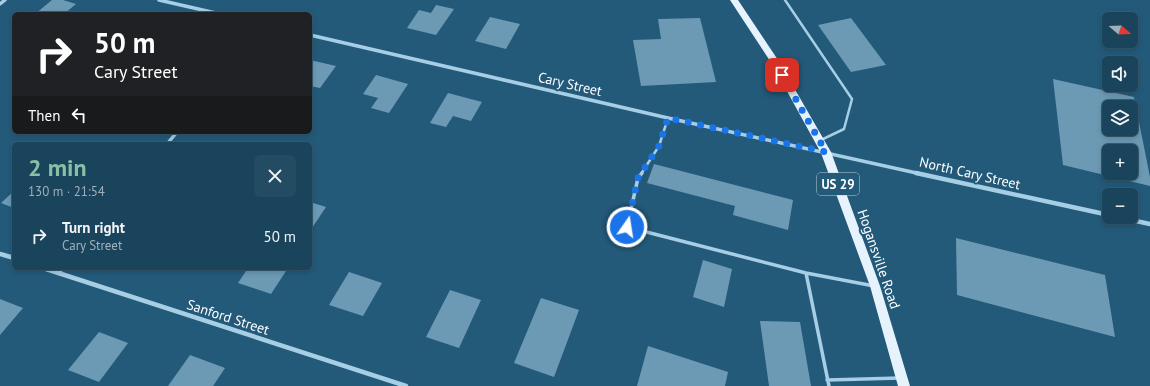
<!DOCTYPE html>
<html lang="en">
<head>
<meta charset="utf-8">
<style>
  :root { --surface:#1a445c; --page:#234b62; --text:#f1f3f6; --muted:#9fb0bb; --line:#385c72; --accent:#8abfa5 }
  body { margin:0; font-family:"PT Sans",sans-serif; background:var(--page); color:var(--text); height:100vh; display:flex; flex-direction:column; font-size:15px; white-space:nowrap }
  * { box-sizing:border-box; margin:0 }
  p { font-size:13px; color:var(--muted) }
  .icon { flex:none; width:22px; height:22px; fill:none; stroke:currentColor; stroke-width:2; stroke-linecap:round; stroke-linejoin:round }
  .map { position:relative; flex:1; overflow:hidden }
  .sheet { position:absolute; left:12px; top:142px; width:300px; height:128px; display:flex; flex-direction:column; background:var(--surface); border-radius:6px; box-shadow:0 2px 6px #0003,0 0 0 1px var(--line) }
  .sheet>* { flex:none }
  .guide { position:absolute; left:12px; top:12px; width:300px; height:122px; border-radius:6px; box-shadow:0 2px 6px #0003,0 0 0 1px var(--line); background:#202124; color:#fff; overflow:hidden }
  .needle { width:26px; rotate:109deg }
  .fabs { position:absolute; left:1102px; top:12px; display:grid; gap:8px }
  .fabs a { display:grid; place-items:center; width:36px; height:36px; border-radius:6px; background:var(--surface); box-shadow:0 2px 6px #0003,0 0 0 1px var(--line); font-size:20px }
  .pin { position:absolute; display:grid; place-items:center; width:34px; height:34px; color:#fff; margin:-17px; border-radius:8px; box-shadow:0 2px 6px #0006 }
  .me { position:absolute; width:44px; margin:-22px; rotate:13deg; stroke-linejoin:round; filter:drop-shadow(0 0 3px #0008) }
  .turn { display:flex; align-items:center; gap:14px; height:84px; padding:0 16px; font-size:18px }
  .turn .icon { width:52px; height:52px; stroke-width:2.5 }
  .turn b { display:block; font-size:28px; line-height:34px }
  .then { display:flex; align-items:center; height:38px; padding:0 16px; background:#0003; gap:8px; font-size:15px }
  .round { display:grid; place-items:center; flex:none; width:42px; height:42px; border-radius:6px; background:var(--page) }
  .summary { display:flex; align-items:center; justify-content:space-between; height:68px; padding:0 16px }
  h1 { font-size:24px; font-weight:700; line-height:30px; color:var(--accent) }
  ul { padding:0; list-style:none }
  li { display:flex; align-items:center; gap:12px; height:52px; padding:0 16px }
  li div { flex:1 }
  li b { display:block; font-size:15px }
  li em { font-style:normal }
  .map>svg:first-child { display:block }
  .building { fill:#6c9ab4; fill-rule:evenodd }
  .lines { fill:none; stroke-linecap:round; stroke-linejoin:round }
  .service-far1 { stroke:#a6cee5; stroke-width:2.5 }
  .service { stroke:#a6cee5; stroke-width:3.5 }
  .minor-far1 { stroke:#a6cee5; stroke-width:3.5 }
  .minor { stroke:#a6cee5; stroke-width:4.5 }
  .primary { fill:#e6f3fc; fill-rule:evenodd }
  .route { stroke:#1a73e8; stroke-width:7; stroke-dasharray:0 12.6 }
  .labels { text-anchor:middle; stroke-width:4; stroke-linejoin:round; paint-order:stroke }
  .shield { fill:#235a7a; stroke:#bdced7; stroke-width:1 }
  .shield-label { font-size:13px; font-weight:bold; fill:#fff }
  .street-label { font-size:14px; fill:#fff; stroke:#235a7a }
</style>
</head>
<body>
<div class="map">
<svg width="1150" height="386" viewBox="0 0 1150 386">
  <rect width="100%" height="100%" fill="#235a7a"/>
  <!-- building -->
  <path class="building" d="M 52,0 L 63,0 L 76,4 L 64,14 L 35,14 Z
    M 436,5 L 454,9 L 436,35 L 407,28 L 419,10 L 431,13 Z
    M 490,17 L 520,24 L 506,49 L 475,41 Z
    M 700,18 L 716,82 L 641,86 L 633,40 L 661,39 L 658,19 Z
    M 851,18 L 886,65 L 851,72 L 818,25 Z
    M 310,60 L 336,66 L 320,88 L 310,86 Z
    M 376,75 L 408,84 L 389,113 L 371,108 L 378,98 L 363,94 Z
    M 1053,79 L 1134,97 L 1150,177 L 1150,186 L 1063,165 ZM 1109,107 L 1131,107 L 1131,129 L 1109,129 ZM 1109,151 L 1131,151 L 1131,173 L 1109,173 Z
    M 448,93 L 482,102 L 471,121 L 453,116 L 446,127 L 430,123 Z
    M 654,164 L 793,200 L 788,230 L 733,215 L 735,206 L 647,183 Z
    M 14,191 L 14,208 L 1,203 Z
    M 310,202 L 326,207 L 312,228 L 310,227 Z
    M 956,238 L 1105,275 L 1115,337 L 957,295 Z
    M 703,260 L 732,269 L 724,307 L 693,297 Z
    M 248,268 L 288,268 L 271,294 L 238,283 Z
    M 349,272 L 382,283 L 363,316 L 329,305 Z
    M 450,290 L 481,300 L 459,348 L 426,337 Z
    M 541,298 L 579,310 L 554,377 L 514,363 Z
    M 0,299 L 23,308 L 0,335 Z
    M 760,321 L 800,322 L 811,386 L 769,386 Z
    M 99,332 L 128,343 L 99,382 L 68,370 Z
    M 648,346 L 728,372 L 725,386 L 637,386 Z
    M 190,355 L 225,368 L 213,386 L 168,386 Z"/>
  <g class="lines">
    <!-- service-far1 -->
    <path class="service-far1" d="M 785,0 L 852,99 L 844,129 L 821,140
      M 641,174 L 659,146 L 668,118"/>
    <!-- service -->
    <path class="service" d="M 642,173 L 638,178 L 627,227 L 806,273 L 874,286
      M 806,273 L 829,386
      M 827,380 L 900,378"/>
    <!-- minor-far1 -->
    <path class="minor-far1" d="M 159,0 L 220,14
      M 0,4 L 5,0
      M 310,35 L 668,118 L 921,174
      M 167,144 L 177,132"/>
    <!-- minor -->
    <path class="minor" d="M 916,173 L 1109,215
      M 1118,217 L 1150,224
      M 0,254 L 14,258
      M 43,268 L 406,386
      M 58,273 L 62,268"/>
    <!-- primary -->
    <path class="primary" d="M 730,0 L 738,0 L 778,60 L 831,152 L 880,286 L 910,386 L 898,386 L 870,286 L 821,153 L 772,64 Z"/>
  </g>
  <g class="lines">
    <!-- route -->
    <path class="route" d="M 627,227 L 638,178 L 659,146 L 668,118 L 826,152 L 782,75"/>
  </g>
  <g class="labels">
    <!-- shield labels -->
    <rect class="shield" x="817" y="173" width="42" height="22" rx="3"/>
    <g class="shield-label">
      <text x="838" y="189">US 29</text>
    </g>
    <!-- street labels -->
    <g class="street-label">
      <text transform="translate(570 84) rotate(13)" y="5">Cary Street</text>
      <text transform="translate(970 173) rotate(13)" y="5">North Cary Street</text>
      <text transform="translate(879 259) rotate(71)" y="5">Hogansville Road</text>
      <text transform="translate(228 317) rotate(18)" y="5">Sanford Street</text>
    </g>
  </g>
</svg>
<div class="fabs">
<a><svg class="needle" viewBox="-14 -14 28 28"><path d="M0-13l5 13h-10z" fill="#e53935"/><path d="M0 13l5-13h-10z" fill="#9fb0bb"/></svg></a>
<a><svg class="icon" aria-label="sound" viewBox="0 0 24 24"><path d="M4 9h4l5-4v14l-5-4H4zM17 9q2 3 0 6"/></svg></a>
<a><svg class="icon" aria-label="layers" viewBox="0 0 24 24"><path d="M12 4l9 5-9 5-9-5zM3 14l9 5 9-5"/></svg></a>
<a>+</a>
<a>−</a>
</div>
<div class="pin" style="left:782px;top:75px;background:#d93025"><svg class="icon" aria-label="arrive" viewBox="0 0 24 24"><path d="M6 21V4h12l-3 4 3 4H6"/></svg></div>
<svg class="me" style="left:627px;top:227px" viewBox="-20 -20 40 40"><circle r="17" fill="#1a73e8" stroke="#fff" stroke-width="3"/><path d="M0-11L8 9 0 5-8 9z" fill="#fff"/></svg>
<div class="guide">
<div class="turn"><svg class="icon" aria-label="right" viewBox="0 0 24 24"><path d="M7 20v-9h11M14 6l5 5-5 5"/></svg><div><b>50 m</b>Cary Street</div></div>
<div class="then">Then<svg class="icon" aria-label="left" viewBox="0 0 24 24"><path d="M17 20v-9H6M10 6l-5 5 5 5"/></svg></div>
</div>
<section class="sheet">
<div class="summary"><div><h1>2 min</h1><p>130 m · 21:54</p></div><a class="round"><svg class="icon" aria-label="close" viewBox="0 0 24 24"><path d="M6 6l12 12M18 6L6 18"/></svg></a></div>
<ul>
<li><svg class="icon" aria-label="right" viewBox="0 0 24 24"><path d="M7 20v-9h11M14 6l5 5-5 5"/></svg><div><b>Turn right</b><p>Cary Street</p></div><em>50 m</em></li>
</ul>
</section>
</div>
</body>
</html>
